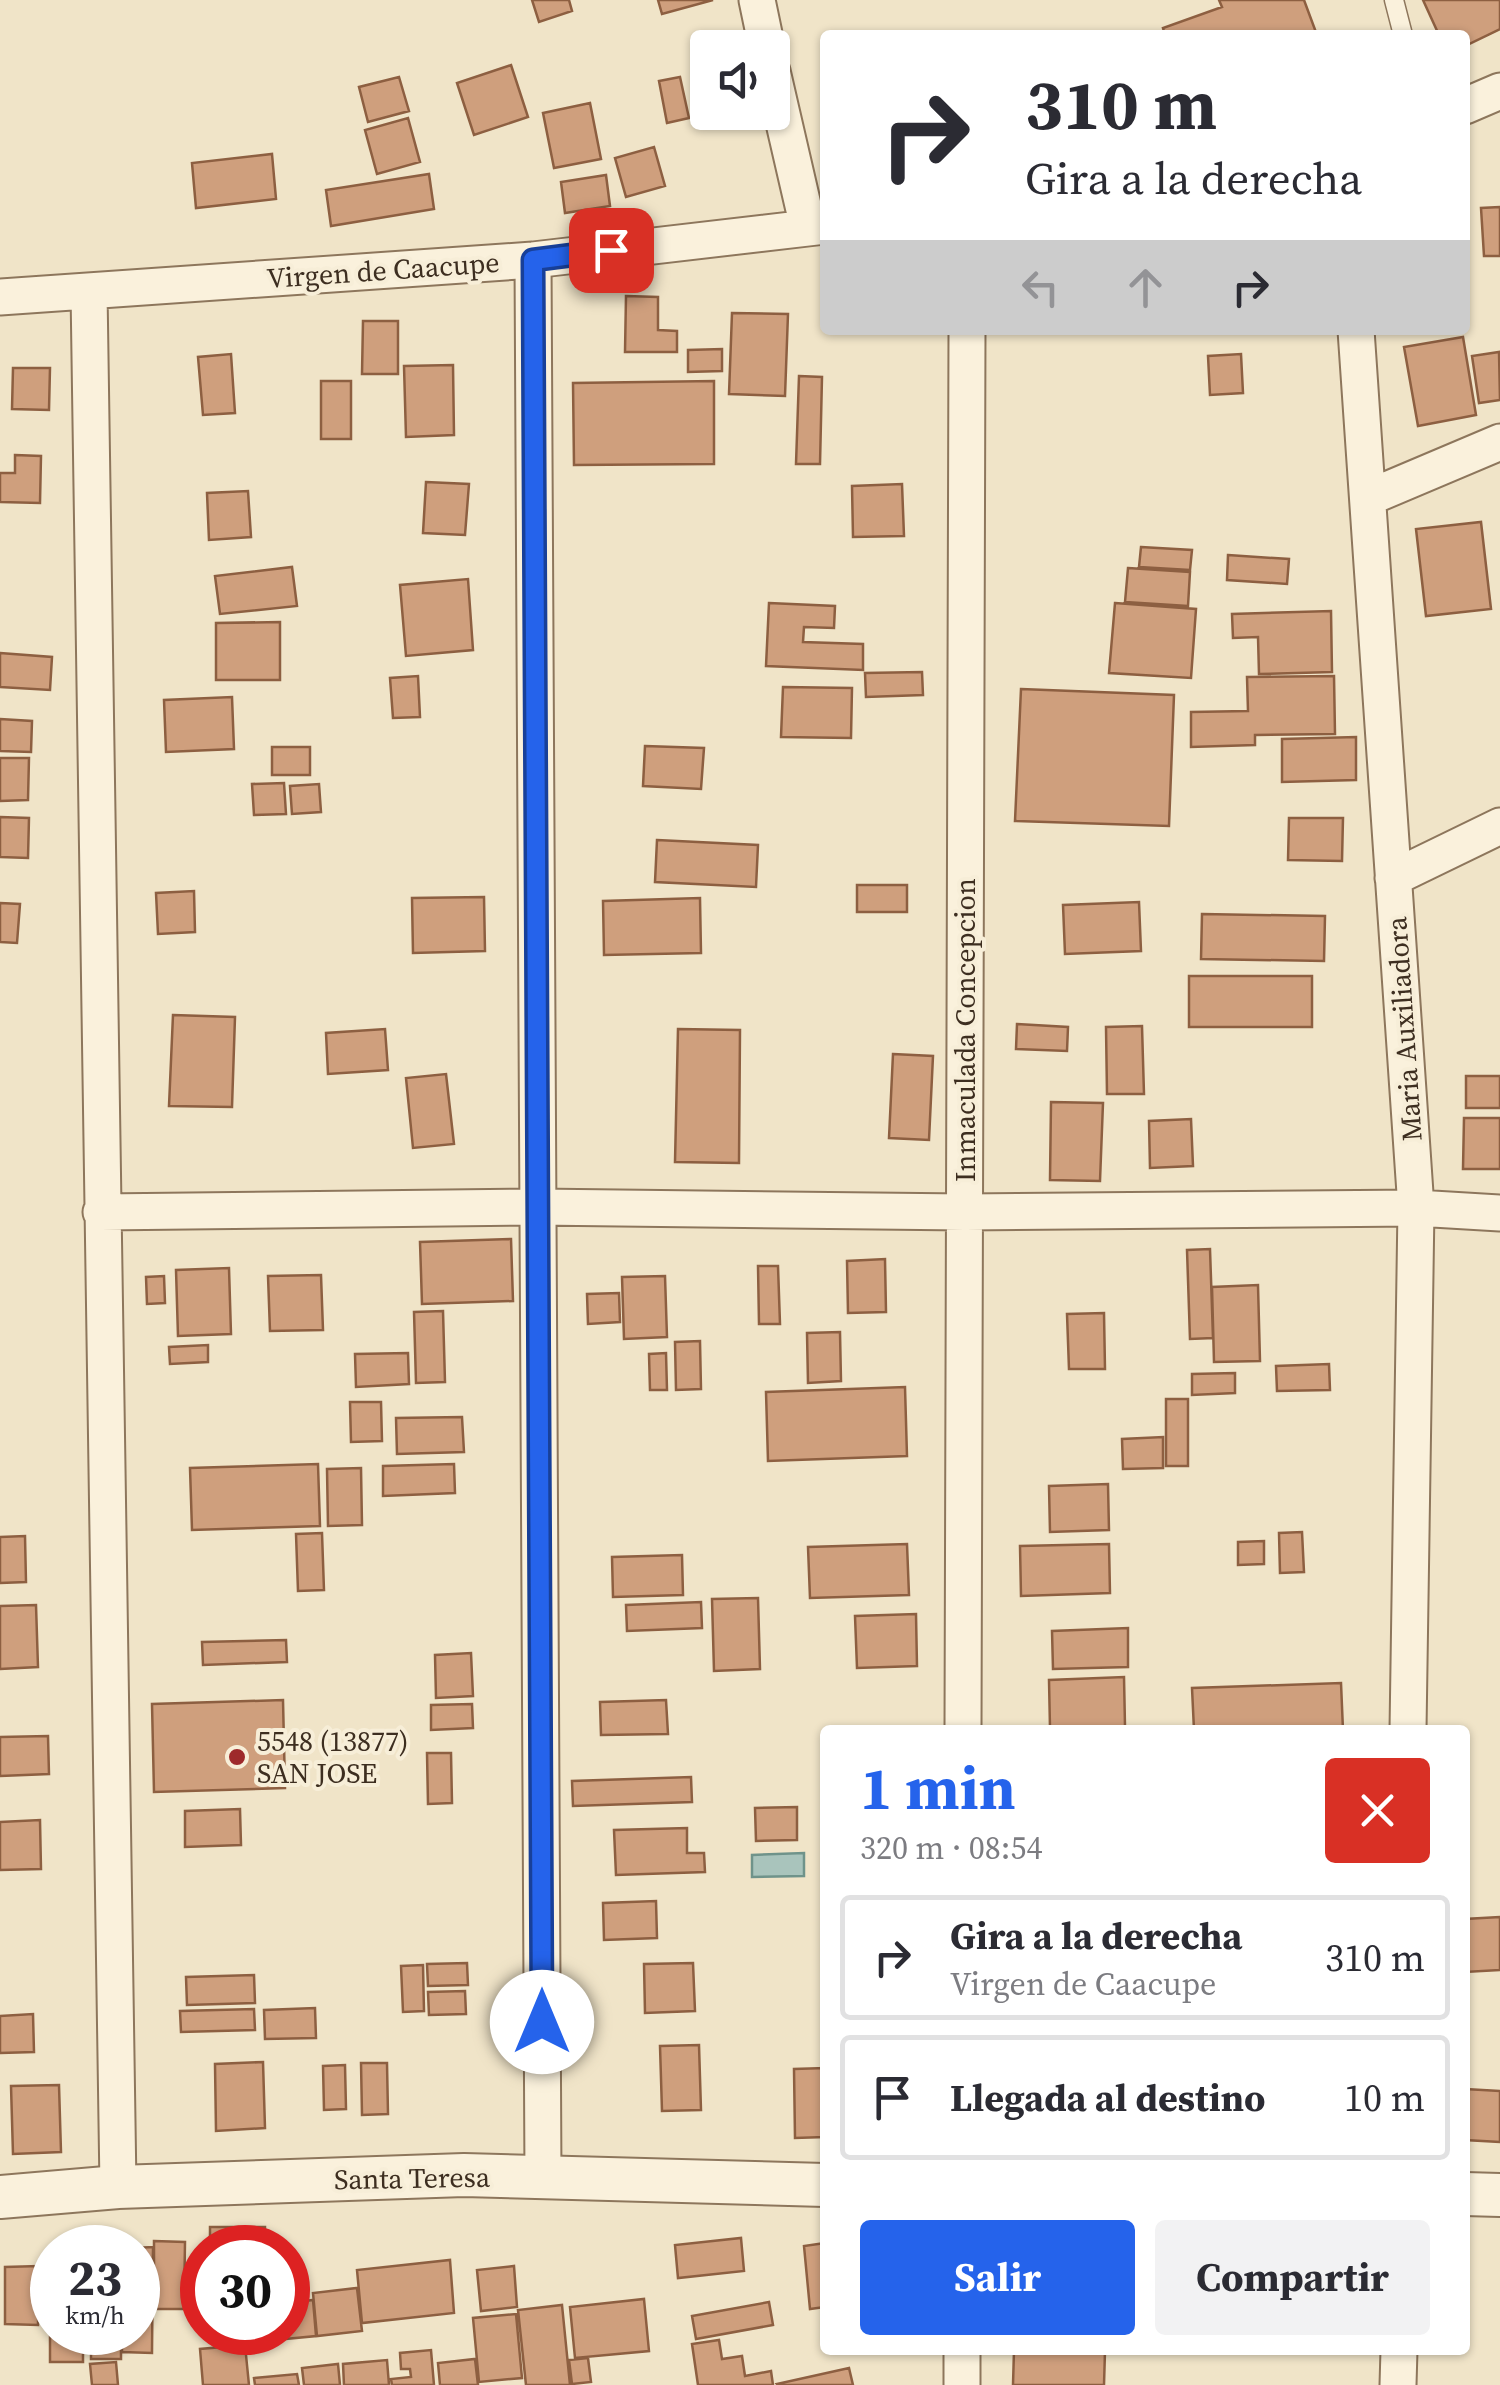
<!DOCTYPE html>
<html lang="es">
<head>
<meta charset="utf-8">
<style>
  :root { --surface:#fff; --page:#f2f2f3; --text:#2b2b33; --muted:#7c7c81; --line:#e1e1e2; --accent:#2563eb }
  body { margin:0; font-family:"Source Serif 4",serif; background:var(--page); color:var(--text); height:100vh; display:flex; flex-direction:column; font-size:38px; white-space:nowrap }
  * { box-sizing:border-box; margin:0 }
  p { font-size:32px; color:var(--muted) }
  .icon { flex:none; width:55px; height:55px; fill:none; stroke:currentColor; stroke-width:2; stroke-linecap:round; stroke-linejoin:round }
  .map { position:relative; flex:1; overflow:hidden }
  .panel { position:absolute; left:820px; top:1725px; width:650px; height:630px; display:flex; flex-direction:column; background:var(--surface); border-radius:10px; box-shadow:0 2px 8px #0004 }
  .panel>* { flex:none }
  .top-card { position:absolute; left:820px; top:30px; width:650px; height:305px; border-radius:10px; box-shadow:0 2px 8px #0004; background:#fff; color:var(--text); overflow:hidden }
  .fabs { position:absolute; left:690px; top:30px; display:grid; gap:20px }
  .fabs a { display:grid; place-items:center; width:100px; height:100px; border-radius:10px; background:var(--surface); box-shadow:0 2px 8px #0004; font-size:50px }
  .speed { position:absolute; left:30px; top:2225px; display:flex; gap:20px; font-size:50px; font-weight:700; text-align:center }
  .speed>* { display:grid; place-content:center; width:130px; height:130px; border-radius:50%; background:var(--surface); box-shadow:0 2px 8px #0004; line-height:1 }
  .speed small { font-size:25px; font-weight:400 }
  .speed .limit { border:15px solid #d22; background:#fff; color:#111 }
  .pin { position:absolute; display:grid; place-items:center; width:85px; height:85px; color:#fff; margin:-42px; border-radius:20px; box-shadow:0 5px 15px #0006 }
  .me { position:absolute; width:110px; margin:-55px; rotate:0deg; stroke-linejoin:round; filter:drop-shadow(0 0 8px #0008) }
  .turn { display:flex; align-items:center; gap:35px; height:210px; padding:0 40px; font-size:45px }
  .turn .icon { width:130px; height:130px; stroke-width:2.5 }
  .turn b { display:block; font-size:70px; line-height:85px }
  .lanes { display:flex; align-items:center; height:95px; padding:0 40px; background:#0003; justify-content:center; gap:50px; direction:ltr }
  .lanes .off { opacity:.35 }
  .round { display:grid; place-items:center; flex:none; width:105px; height:105px; border-radius:10px; background:var(--page) }
  .headline { display:flex; align-items:center; justify-content:space-between; height:170px; padding:0 40px }
  h1 { font-size:60px; font-weight:700; line-height:75px; color:var(--accent) }
  .action { display:flex; gap:20px; margin-top:auto; padding:20px 40px }
  .action a { flex:1; height:115px; border-radius:10px; background:var(--accent); color:#fff; font-size:40px; font-weight:700; line-height:115px; text-align:center }
  .action a+a { background:var(--page); color:var(--text) }
  ul { padding:0; list-style:none }
  li { display:flex; align-items:center; gap:30px; height:125px; margin:0 20px 15px; padding:0 20px; border:5px solid var(--line); border-radius:10px }
  li div { flex:1 }
  li b { display:block; font-size:38px }
  li em { font-style:normal }
  .map>svg:first-child { display:block }
  .water { fill:#a9c4bc; stroke:#6f938a; stroke-width:2.5 }
  .building { fill:#cf9f7d; stroke:#8d5f41; stroke-width:2.5 }
  .lines { fill:none; stroke-linecap:round; stroke-linejoin:round }
  .service-casing { stroke:#8d765c; stroke-width:21 }
  .minor-casing { stroke:#8d765c; stroke-width:39 }
  .tertiary-casing { stroke:#8d765c; stroke-width:46 }
  .service { stroke:#faf1dc; stroke-width:18 }
  .minor { stroke:#faf1dc; stroke-width:35 }
  .tertiary { stroke:#faf1dc; stroke-width:42 }
  .route-casing { stroke:#184099; stroke-width:25 }
  .route { stroke:#2563eb; stroke-width:18 }
  .poi-dot { fill:#9e2a2b; stroke:#f7eed8; stroke-width:4 }
  .labels { text-anchor:middle; stroke-width:8; stroke-linejoin:round; paint-order:stroke }
  .street-label { font-size:28px; fill:#3d2e20; stroke:#f7eed8 }
  .poi-label { font-size:28px; fill:#3d2e20; stroke:#f7eed8; text-anchor:start }
</style>
</head>
<body>
<div class="map">
<svg width="1500" height="2385" viewBox="0 0 1500 2385">
  <rect width="100%" height="100%" fill="#f0e4c8"/>
  <!-- water -->
  <path class="water" d="M 804,1853 L 804,1876 L 752,1877 L 752,1855 Z"/>
  <!-- building -->
  <path class="building" d="M 532,0 L 569,0 L 572,11 L 539,22 Z
    M 658,0 L 713,0 L 662,14 Z
    M 1219,0 L 1304,0 L 1317,35 L 1165,35 L 1163,28 L 1222,7 Z
    M 1423,0 L 1500,0 L 1500,29 L 1465,46 L 1465,35 L 1439,35 Z
    M 511,65 L 528,117 L 474,135 L 457,83 Z
    M 399,77 L 409,111 L 368,122 L 359,87 Z
    M 680,77 L 689,118 L 667,123 L 659,81 Z
    M 590,103 L 601,159 L 554,168 L 543,113 Z
    M 408,118 L 420,162 L 377,174 L 365,130 Z
    M 654,147 L 665,186 L 626,197 L 615,158 Z
    M 272,154 L 276,199 L 196,208 L 192,163 Z
    M 429,174 L 434,209 L 331,226 L 326,190 Z
    M 606,175 L 610,206 L 565,213 L 561,182 Z
    M 1500,207 L 1500,256 L 1484,256 L 1481,208 Z
    M 626,296 L 658,297 L 658,330 L 677,331 L 677,352 L 625,352 Z
    M 732,313 L 788,314 L 785,396 L 729,394 Z
    M 363,321 L 398,321 L 398,374 L 362,374 Z
    M 1463,337 L 1476,415 L 1418,426 L 1404,347 Z
    M 722,349 L 722,371 L 688,372 L 688,350 Z
    M 1499,352 L 1500,400 L 1479,403 L 1472,356 Z
    M 231,354 L 235,413 L 203,415 L 198,357 Z
    M 1241,354 L 1243,393 L 1210,395 L 1208,356 Z
    M 453,365 L 454,435 L 406,437 L 404,366 Z
    M 13,368 L 50,368 L 49,410 L 12,409 Z
    M 799,376 L 822,377 L 820,464 L 796,464 Z
    M 321,381 L 351,381 L 351,439 L 321,439 Z
    M 714,381 L 714,464 L 574,465 L 573,383 Z
    M 15,455 L 41,456 L 40,503 L 0,502 L 0,473 L 15,473 Z
    M 426,482 L 469,484 L 465,535 L 423,533 Z
    M 902,484 L 904,536 L 853,537 L 852,486 Z
    M 248,491 L 251,537 L 209,540 L 207,493 Z
    M 1481,522 L 1491,609 L 1426,616 L 1416,529 Z
    M 1141,547 L 1192,550 L 1190,570 L 1139,567 Z
    M 1228,555 L 1289,559 L 1287,584 L 1227,580 Z
    M 292,567 L 297,606 L 220,614 L 215,576 Z
    M 1128,568 L 1190,572 L 1188,606 L 1125,602 Z
    M 468,579 L 473,650 L 406,656 L 400,585 Z
    M 769,603 L 835,606 L 834,628 L 804,627 L 803,642 L 863,644 L 863,670 L 766,666 Z
    M 1115,603 L 1196,609 L 1191,678 L 1109,673 Z
    M 1331,611 L 1332,672 L 1259,674 L 1258,637 L 1233,638 L 1232,614 Z
    M 280,622 L 280,680 L 216,680 L 216,623 Z
    M 0,653 L 52,657 L 50,690 L 0,687 Z
    M 922,672 L 923,695 L 866,697 L 865,673 Z
    M 418,676 L 420,717 L 393,718 L 390,678 Z
    M 1334,676 L 1335,734 L 1255,735 L 1255,745 L 1191,747 L 1191,712 L 1248,711 L 1247,677 Z
    M 783,687 L 852,688 L 851,738 L 781,737 Z
    M 1021,689 L 1174,695 L 1169,826 L 1015,821 Z
    M 232,697 L 234,749 L 166,752 L 164,700 Z
    M 0,719 L 32,721 L 31,752 L 0,751 Z
    M 1356,737 L 1356,780 L 1282,782 L 1282,739 Z
    M 645,746 L 704,748 L 701,789 L 643,786 Z
    M 272,747 L 310,747 L 310,775 L 272,775 Z
    M 0,758 L 29,758 L 28,800 L 0,801 Z
    M 284,783 L 286,814 L 254,815 L 252,784 Z
    M 319,784 L 321,812 L 292,814 L 290,786 Z
    M 0,817 L 29,818 L 28,858 L 0,857 Z
    M 1289,818 L 1343,818 L 1342,861 L 1288,860 Z
    M 657,840 L 758,845 L 756,887 L 655,882 Z
    M 857,885 L 907,885 L 907,912 L 857,912 Z
    M 194,891 L 195,932 L 158,934 L 156,893 Z
    M 484,897 L 485,951 L 413,953 L 412,898 Z
    M 700,898 L 701,953 L 604,955 L 603,901 Z
    M 1139,902 L 1141,951 L 1065,954 L 1063,905 Z
    M 0,903 L 20,904 L 17,943 L 0,942 Z
    M 1202,914 L 1325,916 L 1324,961 L 1201,959 Z
    M 1189,976 L 1312,976 L 1312,1027 L 1189,1027 Z
    M 173,1015 L 235,1017 L 232,1107 L 169,1106 Z
    M 1017,1024 L 1068,1027 L 1067,1051 L 1016,1049 Z
    M 1142,1026 L 1144,1094 L 1107,1094 L 1106,1027 Z
    M 385,1029 L 388,1070 L 328,1074 L 326,1033 Z
    M 678,1029 L 740,1030 L 739,1163 L 675,1162 Z
    M 893,1054 L 933,1056 L 929,1140 L 889,1138 Z
    M 446,1074 L 454,1144 L 413,1148 L 406,1078 Z
    M 1466,1076 L 1500,1076 L 1500,1108 L 1466,1108 Z
    M 1051,1102 L 1103,1103 L 1100,1181 L 1050,1180 Z
    M 1464,1118 L 1500,1118 L 1500,1169 L 1463,1169 Z
    M 1191,1119 L 1193,1166 L 1150,1168 L 1149,1121 Z
    M 511,1239 L 513,1301 L 422,1304 L 420,1242 Z
    M 1210,1249 L 1213,1338 L 1190,1339 L 1187,1250 Z
    M 885,1259 L 886,1312 L 848,1313 L 847,1261 Z
    M 758,1266 L 778,1266 L 780,1324 L 759,1324 Z
    M 229,1268 L 231,1334 L 178,1336 L 176,1270 Z
    M 321,1275 L 323,1330 L 270,1331 L 268,1276 Z
    M 164,1276 L 165,1303 L 147,1304 L 146,1277 Z
    M 665,1276 L 667,1337 L 624,1339 L 622,1277 Z
    M 1258,1285 L 1260,1361 L 1214,1362 L 1212,1287 Z
    M 619,1293 L 620,1322 L 588,1324 L 587,1294 Z
    M 443,1311 L 445,1382 L 416,1383 L 414,1312 Z
    M 1104,1313 L 1105,1369 L 1069,1369 L 1067,1314 Z
    M 840,1332 L 841,1381 L 808,1383 L 807,1333 Z
    M 700,1341 L 701,1389 L 676,1390 L 675,1342 Z
    M 208,1345 L 208,1362 L 170,1364 L 169,1347 Z
    M 408,1353 L 409,1384 L 356,1387 L 355,1354 Z
    M 666,1353 L 667,1390 L 650,1390 L 649,1354 Z
    M 1329,1364 L 1330,1390 L 1277,1391 L 1276,1366 Z
    M 1235,1373 L 1235,1393 L 1192,1395 L 1192,1374 Z
    M 905,1387 L 907,1456 L 768,1461 L 766,1392 Z
    M 1166,1399 L 1188,1399 L 1188,1466 L 1166,1466 Z
    M 350,1402 L 381,1402 L 382,1441 L 351,1442 Z
    M 462,1417 L 464,1452 L 397,1454 L 396,1418 Z
    M 1163,1437 L 1163,1468 L 1123,1469 L 1122,1439 Z
    M 318,1464 L 320,1526 L 192,1530 L 190,1468 Z
    M 454,1464 L 455,1493 L 383,1496 L 383,1466 Z
    M 361,1468 L 362,1525 L 328,1526 L 327,1469 Z
    M 1108,1484 L 1109,1530 L 1050,1532 L 1049,1486 Z
    M 1302,1532 L 1304,1572 L 1280,1573 L 1279,1533 Z
    M 322,1533 L 324,1590 L 298,1591 L 296,1534 Z
    M 25,1536 L 26,1582 L 0,1583 L 0,1537 Z
    M 1264,1541 L 1264,1564 L 1238,1565 L 1238,1542 Z
    M 907,1544 L 909,1595 L 810,1598 L 808,1547 Z
    M 1109,1544 L 1110,1593 L 1021,1596 L 1020,1546 Z
    M 682,1555 L 683,1595 L 613,1597 L 612,1557 Z
    M 758,1598 L 760,1669 L 714,1671 L 712,1599 Z
    M 701,1602 L 702,1628 L 627,1631 L 626,1605 Z
    M 36,1605 L 38,1667 L 0,1669 L 0,1606 Z
    M 916,1614 L 917,1666 L 857,1668 L 855,1616 Z
    M 1128,1628 L 1128,1667 L 1053,1669 L 1052,1631 Z
    M 286,1640 L 287,1662 L 203,1665 L 202,1642 Z
    M 471,1653 L 473,1696 L 436,1698 L 435,1655 Z
    M 1124,1677 L 1125,1726 L 1050,1728 L 1049,1680 Z
    M 1341,1683 L 1343,1730 L 1194,1730 L 1192,1688 Z
    M 283,1700 L 285,1788 L 154,1792 L 152,1704 Z
    M 666,1700 L 668,1734 L 601,1735 L 600,1702 Z
    M 472,1704 L 473,1728 L 431,1730 L 431,1705 Z
    M 48,1736 L 49,1774 L 0,1776 L 0,1737 Z
    M 427,1753 L 451,1753 L 452,1803 L 428,1804 Z
    M 691,1777 L 692,1802 L 573,1806 L 572,1781 Z
    M 797,1807 L 797,1840 L 756,1841 L 755,1808 Z
    M 240,1809 L 241,1845 L 185,1847 L 185,1811 Z
    M 40,1820 L 41,1869 L 0,1870 L 0,1822 Z
    M 687,1828 L 687,1853 L 704,1853 L 705,1872 L 616,1875 L 614,1830 Z
    M 656,1901 L 657,1938 L 604,1940 L 603,1903 Z
    M 1500,1917 L 1500,1970 L 1465,1972 L 1465,1919 Z
    M 467,1963 L 468,1985 L 428,1986 L 427,1964 Z
    M 693,1963 L 695,2011 L 645,2013 L 644,1964 Z
    M 423,1965 L 424,2011 L 403,2012 L 401,1966 Z
    M 254,1975 L 255,2003 L 187,2005 L 186,1977 Z
    M 465,1991 L 466,2014 L 429,2015 L 428,1992 Z
    M 315,2008 L 316,2038 L 265,2039 L 264,2010 Z
    M 254,2009 L 255,2030 L 181,2032 L 180,2011 Z
    M 33,2014 L 34,2052 L 0,2053 L 0,2016 Z
    M 699,2045 L 701,2110 L 662,2111 L 660,2046 Z
    M 263,2062 L 265,2128 L 216,2131 L 215,2064 Z
    M 361,2063 L 387,2063 L 388,2114 L 362,2115 Z
    M 345,2065 L 346,2109 L 324,2110 L 323,2066 Z
    M 825,2068 L 825,2137 L 795,2138 L 794,2069 Z
    M 59,2085 L 61,2152 L 13,2154 L 11,2086 Z
    M 1465,2089 L 1500,2091 L 1500,2142 L 1465,2140 Z
    M 210,2227 L 265,2227 L 265,2248 L 210,2248 Z
    M 741,2238 L 744,2271 L 678,2278 L 675,2245 Z
    M 154,2241 L 185,2242 L 184,2309 L 154,2309 Z
    M 825,2243 L 825,2307 L 810,2309 L 804,2246 Z
    M 153,2247 L 152,2353 L 122,2352 L 122,2332 L 138,2332 L 138,2248 L 132,2248 Z
    M 450,2260 L 454,2313 L 362,2323 L 357,2270 Z
    M 39,2266 L 38,2325 L 5,2324 L 5,2267 Z
    M 514,2266 L 517,2307 L 481,2311 L 477,2270 Z
    M 357,2288 L 362,2331 L 317,2336 L 313,2293 Z
    M 644,2299 L 649,2351 L 575,2358 L 570,2307 Z
    M 313,2300 L 316,2336 L 254,2342 L 254,2332 L 288,2332 L 288,2303 Z
    M 50,2302 L 52,2332 L 83,2332 L 83,2362 L 50,2362 Z
    M 769,2302 L 773,2325 L 696,2339 L 692,2316 Z
    M 562,2305 L 570,2385 L 526,2385 L 518,2310 Z
    M 516,2314 L 522,2378 L 479,2382 L 473,2318 Z
    M 91,2332 L 121,2332 L 121,2359 L 91,2359 Z
    M 719,2340 L 722,2359 L 742,2356 L 745,2376 L 771,2371 L 773,2385 L 698,2385 L 692,2344 Z
    M 245,2345 L 249,2385 L 203,2385 L 200,2349 Z
    M 431,2350 L 434,2385 L 392,2385 L 391,2379 L 411,2377 L 410,2369 L 401,2369 L 400,2353 Z
    M 1014,2350 L 1105,2351 L 1104,2385 L 1013,2385 Z
    M 588,2358 L 591,2382 L 572,2384 L 569,2360 Z
    M 475,2359 L 478,2385 L 440,2385 L 438,2363 Z
    M 387,2360 L 389,2385 L 344,2385 L 343,2364 Z
    M 116,2362 L 118,2385 L 92,2385 L 90,2364 Z
    M 338,2364 L 340,2385 L 304,2385 L 302,2368 Z
    M 849,2368 L 853,2385 L 778,2385 L 777,2384 Z
    M 297,2374 L 299,2385 L 255,2385 L 254,2378 Z"/>
  <g class="lines">
    <!-- service casing -->
    <g class="service-casing">
      <path id="service" d="M 1394,0 L 1403,35"/>
    </g>
    <!-- minor casing -->
    <g class="minor-casing">
      <path id="minor" d="M 757,0 L 767,48
        M 772,71 L 808,227
        M 1465,106 L 1500,91
        M 533,260 L 543,2177
        M 89,291 L 118,2187
        M 0,297 L 533,260 L 825,226
        M 1356,330 L 1416,1208 L 1408,1730
        M 1370,497 L 1500,442
        M 1393,878 L 1500,826
        M 101,1212 L 537,1207 L 965,1212 L 1416,1208 L 1500,1213
        M 963,1730 L 967,330
        M 962,2385 L 962,2350
        M 1398,2385 L 1399,2350"/>
    </g>
    <!-- tertiary casing -->
    <g class="tertiary-casing">
      <path id="tertiary" d="M 1465,2194 L 1500,2195
        M 0,2197 L 118,2187 L 464,2175 L 825,2185"/>
    </g>
    <!-- service -->
    <use href="#service" class="service"/>
    <!-- minor -->
    <use href="#minor" class="minor"/>
    <!-- tertiary -->
    <use href="#tertiary" class="tertiary"/>
  </g>
  <g class="lines">
    <!-- route casing -->
    <g class="route-casing">
      <path id="route" d="M 542,2022 L 533,260 L 611,250"/>
    </g>
    <!-- route -->
    <use href="#route" class="route"/>
  </g>
  <!-- markers -->
  <circle class="poi-dot" cx="237" cy="1757" r="10"/>
  <g class="labels">
    <!-- street labels -->
    <g class="street-label">
      <text transform="translate(383 270) rotate(-4)" y="10">Virgen de Caacupe</text>
      <text transform="translate(1404 1029) rotate(-94)" y="10">Maria Auxiliadora</text>
      <text transform="translate(965 1030) rotate(-90)" y="10">Inmaculada Concepcion</text>
      <text transform="translate(412 2178) rotate(-1)" y="10">Santa Teresa</text>
    </g>
    <!-- poi labels -->
    <g class="poi-label">
      <text x="257" y="1751">5548 (13877)<tspan x="257" dy="32">SAN JOSE</tspan></text>
    </g>
  </g>
</svg>
<div class="fabs">
<a><svg class="icon" aria-label="sound" viewBox="0 0 24 24"><path d="M4 9h4l5-4v14l-5-4H4zM17 9q2 3 0 6"/></svg></a>
</div>
<div class="speed"><div>23<small>km/h</small></div><div class="limit">30</div></div>
<div class="pin" style="left:611px;top:250px;background:#d93025"><svg class="icon" aria-label="arrive" viewBox="0 0 24 24"><path d="M6 21V4h12l-3 4 3 4H6"/></svg></div>
<svg class="me" style="left:542px;top:2022px" viewBox="-20 -20 40 40"><circle r="19" fill="#fff"/><path d="M0-13L10 11 0 6-10 11z" fill="#2563eb"/></svg>
<div class="top-card">
<div class="turn"><svg class="icon" aria-label="right" viewBox="0 0 24 24"><path d="M7 20v-9h11M14 6l5 5-5 5"/></svg><div><b>310 m</b>Gira a la derecha</div></div>
<div class="lanes"><svg class="icon off" aria-label="left" viewBox="0 0 24 24"><path d="M17 20v-9H6M10 6l-5 5 5 5"/></svg><svg class="icon off" aria-label="ahead" viewBox="0 0 24 24"><path d="M12 20V5M6 11l6-6 6 6"/></svg><svg class="icon" aria-label="right" viewBox="0 0 24 24"><path d="M7 20v-9h11M14 6l5 5-5 5"/></svg></div>
</div>
<section class="panel">
<div class="headline"><div><h1>1 min</h1><p>320 m · 08:54</p></div><a class="round" style="background:#d93025;color:#fff"><svg class="icon" aria-label="close" viewBox="0 0 24 24"><path d="M6 6l12 12M18 6L6 18"/></svg></a></div>
<ul>
<li><svg class="icon" aria-label="right" viewBox="0 0 24 24"><path d="M7 20v-9h11M14 6l5 5-5 5"/></svg><div><b>Gira a la derecha</b><p>Virgen de Caacupe</p></div><em>310 m</em></li>
<li><svg class="icon" aria-label="arrive" viewBox="0 0 24 24"><path d="M6 21V4h12l-3 4 3 4H6"/></svg><div><b>Llegada al destino</b></div><em>10 m</em></li>
</ul>
<div class="action"><a>Salir</a><a>Compartir</a></div>
</section>
</div>
</body>
</html>
